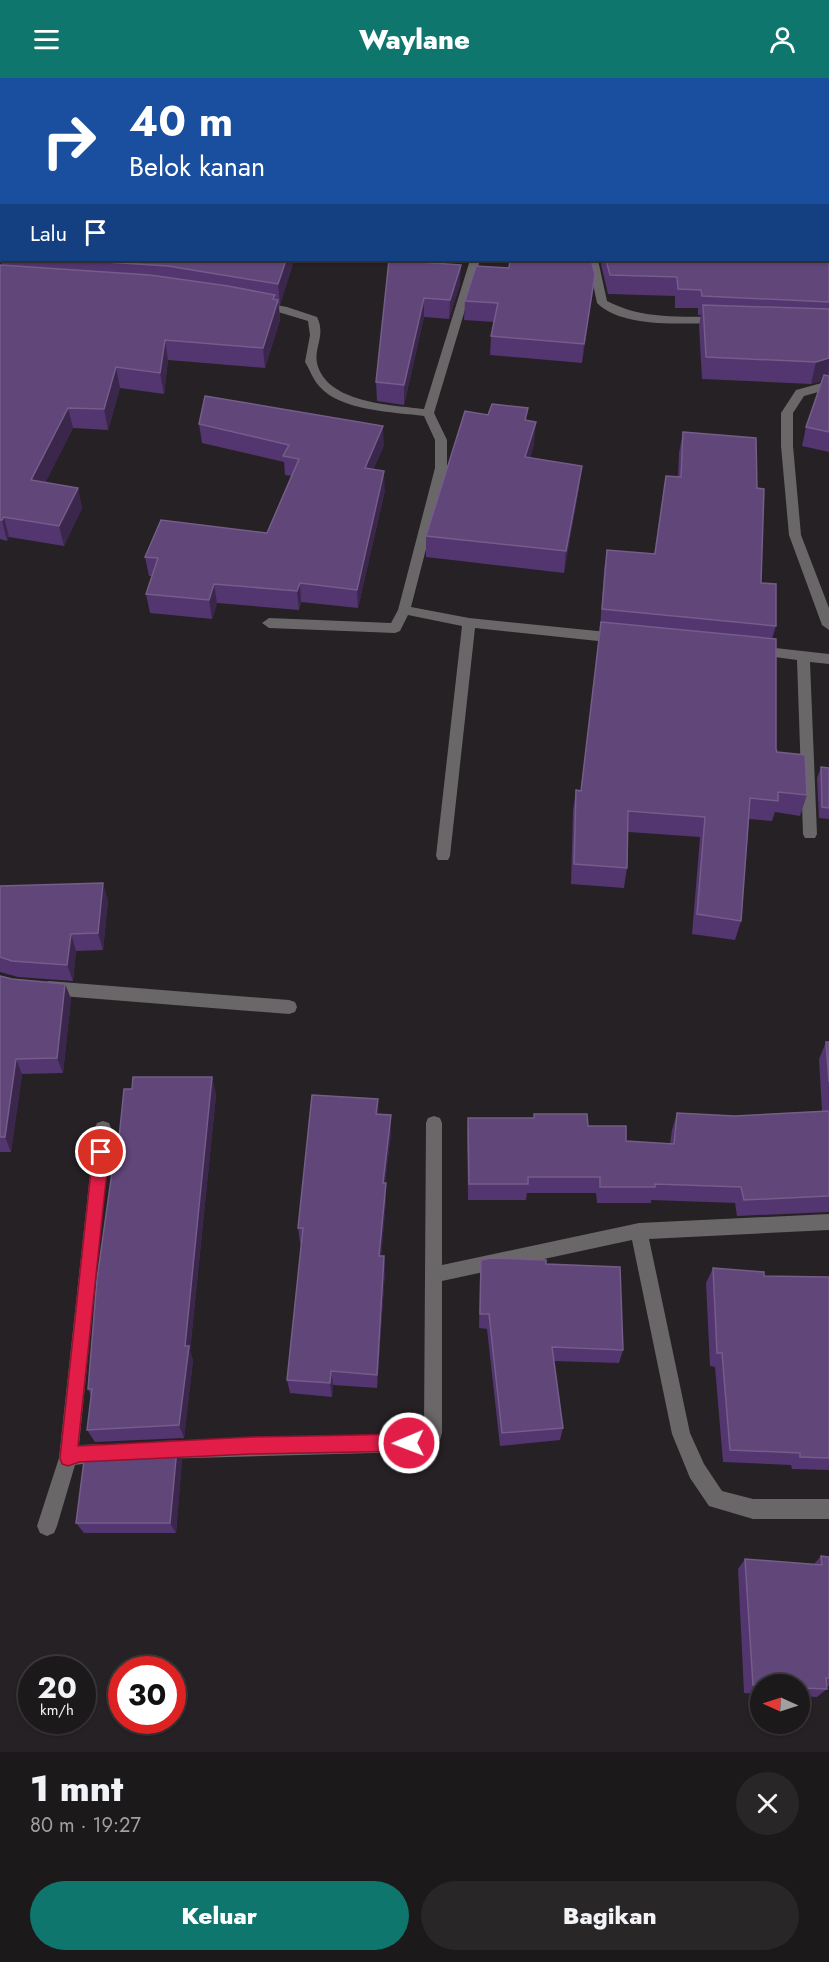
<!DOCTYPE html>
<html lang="id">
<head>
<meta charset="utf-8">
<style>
  :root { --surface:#1c191b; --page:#292628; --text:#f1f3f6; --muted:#a0a0a3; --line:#3a383a; --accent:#0f766e }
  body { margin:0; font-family:Jost,sans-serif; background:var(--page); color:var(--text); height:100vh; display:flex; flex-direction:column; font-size:22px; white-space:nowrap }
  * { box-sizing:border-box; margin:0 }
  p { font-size:20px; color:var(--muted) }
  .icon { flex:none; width:33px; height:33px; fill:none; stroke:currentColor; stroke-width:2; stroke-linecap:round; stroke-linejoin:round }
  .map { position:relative; height:1674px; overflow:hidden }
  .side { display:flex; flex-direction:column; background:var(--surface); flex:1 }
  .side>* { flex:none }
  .banner { position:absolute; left:0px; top:0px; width:830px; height:183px; box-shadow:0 2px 4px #0004,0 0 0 2px var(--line); background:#1a4fa0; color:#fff; overflow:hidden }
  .needle { width:39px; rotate:273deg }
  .tools { position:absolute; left:750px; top:1596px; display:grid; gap:12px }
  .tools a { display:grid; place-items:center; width:60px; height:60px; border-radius:50%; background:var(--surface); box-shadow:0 2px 4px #0004,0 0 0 2px var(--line); font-size:30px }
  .speed { position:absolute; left:18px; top:1578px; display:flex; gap:12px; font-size:30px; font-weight:700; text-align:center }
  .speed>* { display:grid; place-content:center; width:78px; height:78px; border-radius:50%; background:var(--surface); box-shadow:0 2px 4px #0004,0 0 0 2px var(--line); line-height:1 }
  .speed small { font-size:15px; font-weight:400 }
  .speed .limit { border:9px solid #d22; background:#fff; color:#111 }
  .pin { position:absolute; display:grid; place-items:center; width:51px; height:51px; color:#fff; margin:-26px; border:3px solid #fff; border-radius:50%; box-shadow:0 2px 6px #0007 }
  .me { position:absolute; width:66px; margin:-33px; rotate:269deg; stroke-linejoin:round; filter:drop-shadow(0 0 4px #0008) }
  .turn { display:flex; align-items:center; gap:21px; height:126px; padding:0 30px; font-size:27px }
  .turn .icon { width:78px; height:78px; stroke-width:2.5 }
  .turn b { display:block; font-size:42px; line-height:51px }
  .then { display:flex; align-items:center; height:57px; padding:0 30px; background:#0003; gap:12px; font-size:22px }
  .round { display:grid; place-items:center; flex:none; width:63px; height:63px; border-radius:32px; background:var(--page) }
  .overview { display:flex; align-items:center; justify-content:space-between; height:102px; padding:0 30px }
  h1 { font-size:36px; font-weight:800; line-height:45px }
  .cta { display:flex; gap:12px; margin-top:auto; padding:12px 30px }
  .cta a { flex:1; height:69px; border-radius:36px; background:var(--accent); color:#fff; font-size:24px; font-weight:800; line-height:69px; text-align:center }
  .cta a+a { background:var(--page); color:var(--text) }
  header { display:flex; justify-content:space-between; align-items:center; height:78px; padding:0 30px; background:var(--accent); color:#fff; font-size:27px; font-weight:800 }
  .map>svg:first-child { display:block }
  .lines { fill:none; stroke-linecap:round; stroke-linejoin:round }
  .minor { fill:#6a6768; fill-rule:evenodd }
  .wall { fill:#53356f }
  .shaded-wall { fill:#3b264c }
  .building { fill:#61467a; stroke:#745d89; stroke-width:1.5 }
  .route { fill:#e11d48; stroke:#92132f; stroke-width:1.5 }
</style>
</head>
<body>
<header><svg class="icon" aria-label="menu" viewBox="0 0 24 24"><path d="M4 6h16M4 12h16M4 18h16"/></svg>Waylane<svg class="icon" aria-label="person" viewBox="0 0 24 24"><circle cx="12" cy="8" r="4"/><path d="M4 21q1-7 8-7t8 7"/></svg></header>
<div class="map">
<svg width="829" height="1674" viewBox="0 0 829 1674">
  <rect width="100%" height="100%" fill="#252124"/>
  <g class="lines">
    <!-- minor -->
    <path class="minor" d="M 581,0 L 591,0 L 591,2 L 581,2 Z
      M 470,182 L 480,182 L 434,335 L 447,362 L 447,390 L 411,529 L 469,540 L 617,555 L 624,560 L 617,565 L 475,550 L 450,778 L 448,782 L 438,782 L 436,778 L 462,548 L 408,537 L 400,553 L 395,555 L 269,550 L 262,545 L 269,540 L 391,545 L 398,532 L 435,390 L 435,362 L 424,338 C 394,334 341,333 320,309 C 313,302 310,292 305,284 L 310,257 L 308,243 L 255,227 L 260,224 L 287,229 L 317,239 C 326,257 314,269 317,285 C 326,325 391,327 424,331 Z
      M 588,182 L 598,182 L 607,223 C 643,242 682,238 721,239 L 726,242 L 721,245 C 686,245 623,251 597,225 Z
      M 829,303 L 829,311 L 804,318 L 793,335 L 793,368 L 801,457 L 829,530 L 829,552 L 822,547 L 789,457 L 781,368 L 781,335 L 796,312 Z
      M 757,568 L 829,576 L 829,586 L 810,584 L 817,756 L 815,760 L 805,760 L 803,756 L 797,582 L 752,576 L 750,573 Z
      M 49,903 L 289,922 L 295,924 L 297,929 L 295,934 L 289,936 L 49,917 L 44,915 L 41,910 L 44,905 Z
      M 434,1038 L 440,1040 L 442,1045 L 442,1187 L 639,1145 L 829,1136 L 829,1152 L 649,1161 L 690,1355 L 704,1386 L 722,1413 L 753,1421 L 829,1421 L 829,1441 L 753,1441 L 709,1428 L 690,1400 L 672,1356 L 632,1162 L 442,1203 L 442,1355 L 440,1362 L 409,1374 L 158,1381 L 151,1379 L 149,1372 L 151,1365 L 158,1363 L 409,1356 L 424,1350 L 426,1045 L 428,1040 Z
      M 103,1043 L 109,1045 L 111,1050 L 79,1367 L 104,1366 L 111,1368 L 113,1375 L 111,1382 L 75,1387 L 57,1448 L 54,1455 L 47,1458 L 40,1455 L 37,1448 L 59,1380 L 95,1050 L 97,1045 Z"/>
  </g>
  <!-- wall -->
  <path class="wall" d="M 0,62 L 2,62 L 2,182 L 294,182 L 280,227 L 279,227 L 280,242 L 265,290 L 168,282 L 164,316 L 120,310 L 108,352 L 73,350 L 45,405 L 78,410 L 82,430 L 64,468 L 9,459 L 7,463 L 0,461 L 0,187 L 2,187 L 0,180 Z
    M 829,138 L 829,374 L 802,368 L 806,349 L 822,303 L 811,306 L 702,301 L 699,248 L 701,237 L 698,237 L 698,230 L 675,230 L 675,218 L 608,216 L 600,182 L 828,182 Z
    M 389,182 L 460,206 L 449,241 L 424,239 L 404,327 L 377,323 L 376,304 Z
    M 509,190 L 595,196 L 582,285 L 490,277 L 491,258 L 494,244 L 464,242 L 465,223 Z
    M 488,337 L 527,342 L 534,366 L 530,380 L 579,409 L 564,495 L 426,479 L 426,458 Z
    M 199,346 L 384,367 L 373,392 L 385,412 L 358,530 L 301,524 L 299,532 L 217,525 L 212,541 L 150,535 L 146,516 L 152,498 L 149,498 L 145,479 L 267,455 L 292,398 L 285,397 L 284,384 L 202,365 Z
    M 683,354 L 757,410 L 761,505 L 776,548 L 772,561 L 776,671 L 807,717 L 800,738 L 775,734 L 772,743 L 749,741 L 741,843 L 735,862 L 692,856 L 700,759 L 628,754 L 627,790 L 624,810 L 571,806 L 573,732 L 576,712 L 581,713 L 600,551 L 604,492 L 607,472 L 654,476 L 666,398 L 678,399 L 679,375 Z
    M 821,689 L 829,690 L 829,741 L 819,740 L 817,700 Z
    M 0,808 L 108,822 L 103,872 L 76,873 L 73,903 L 18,899 L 0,894 Z
    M 0,898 L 12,901 L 65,906 L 71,921 L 63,995 L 22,996 L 11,1074 L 0,1074 Z
    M 826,964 L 829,964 L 829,1134 L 737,1138 L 735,1125 L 651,1122 L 651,1125 L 597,1125 L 596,1115 L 527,1115 L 526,1122 L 468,1122 L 467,1057 L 468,1040 L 534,1040 L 534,1036 L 588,1048 L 626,1063 L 670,1066 L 672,1052 L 677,1035 L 735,1038 L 822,1033 L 819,981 Z
    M 212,999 L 216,1017 L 190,1273 L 193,1282 L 184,1360 L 95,1364 L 87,1352 L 91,1318 L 88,1311 L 117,1080 L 132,1011 Z
    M 379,1036 L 391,1055 L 385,1105 L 386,1121 L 381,1178 L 384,1178 L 385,1193 L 377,1310 L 333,1307 L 332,1319 L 290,1315 L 287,1302 L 302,1165 L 300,1165 L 298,1150 Z
    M 481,1182 L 546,1186 L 623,1272 L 619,1285 L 554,1283 L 563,1350 L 560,1362 L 500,1368 L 487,1251 L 479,1250 L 480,1197 Z
    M 713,1190 L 764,1198 L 829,1199 L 829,1392 L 792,1391 L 791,1387 L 723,1384 L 715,1289 L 710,1288 L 706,1205 Z
    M 177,1370 L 182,1382 L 176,1455 L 84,1455 L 76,1445 Z
    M 821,1478 L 829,1479 L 829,1608 L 827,1608 L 827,1611 L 817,1619 L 800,1618 L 800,1606 L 760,1606 L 760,1616 L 744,1615 L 738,1491 L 745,1481 L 814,1486 Z"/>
  <!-- shaded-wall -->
  <path class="shaded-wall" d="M 120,0 L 135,0 L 134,2 L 119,2 Z
    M 286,182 L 294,182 L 280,227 L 278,206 Z
    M 461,187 L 460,206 L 449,241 L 450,222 Z
    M 595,196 L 593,215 L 582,285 L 584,266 Z
    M 275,217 L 276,230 L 278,222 L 280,242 L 265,290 L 263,270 Z
    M 424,220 L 424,239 L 404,327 L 404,307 Z
    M 165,262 L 168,282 L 164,316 L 160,295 Z
    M 829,280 L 828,301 L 811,306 L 816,284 Z
    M 116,289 L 120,310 L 108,352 L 104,331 Z
    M 68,330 L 73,350 L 36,423 L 31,402 Z
    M 536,344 L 534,366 L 524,401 L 525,379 Z
    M 383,348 L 384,367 L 365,410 L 365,390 Z
    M 582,388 L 579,409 L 564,495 L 566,473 Z
    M 384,393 L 385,412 L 358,530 L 357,512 Z
    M 78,410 L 82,430 L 64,468 L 59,448 Z
    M 4,439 L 9,459 L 7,463 L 2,442 Z
    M 300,505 L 301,524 L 299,532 L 297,513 Z
    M 214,506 L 217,525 L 212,541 L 209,522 Z
    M 103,805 L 108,822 L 103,872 L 98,855 Z
    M 71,856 L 76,873 L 73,903 L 67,887 Z
    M 65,906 L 71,921 L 63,995 L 57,980 Z
    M 16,981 L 22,996 L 11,1074 L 5,1059 Z
    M 212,999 L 216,1017 L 190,1273 L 193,1282 L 184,1360 L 179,1347 L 185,1268 Z
    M 378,1021 L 379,1038 L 376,1036 Z
    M 391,1037 L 391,1055 L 383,1121 L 383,1105 Z
    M 386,1105 L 386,1121 L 380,1193 L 379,1178 Z
    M 384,1178 L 385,1193 L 377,1310 L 377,1297 Z
    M 331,1293 L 333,1307 L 332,1319 L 330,1305 Z
    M 177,1370 L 182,1382 L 176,1455 L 170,1445 Z"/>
  <!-- building -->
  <path class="building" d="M 73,0 L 120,0 L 119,2 L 72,2 Z
    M 235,0 L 289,0 L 289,2 L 235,2 Z
    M 413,0 L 560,0 L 560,2 L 413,2 Z
    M 0,62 L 2,62 L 2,156 L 0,156 Z
    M 828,138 L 829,138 L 829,224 L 702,218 L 701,212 L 678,211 L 677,199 L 610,197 L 606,182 L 828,182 Z
    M 75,182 L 286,182 L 278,206 L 168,188 Z
    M 389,182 L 461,187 L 450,222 L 424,220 L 404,307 L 376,304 Z
    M 510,182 L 591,182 L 595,196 L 584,266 L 491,258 L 498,225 L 465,223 L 476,188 L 509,190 Z
    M 0,187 L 150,197 L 228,208 L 275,217 L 273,221 L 278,222 L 263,270 L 165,262 L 160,295 L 116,289 L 104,331 L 68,330 L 31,402 L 78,410 L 59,448 L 4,439 L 2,442 L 0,442 Z
    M 703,227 L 829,231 L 829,280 L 816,284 L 706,279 Z
    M 824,297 L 829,298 L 829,354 L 806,349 Z
    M 205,318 L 383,348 L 365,390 L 384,393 L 357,512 L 300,505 L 297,513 L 214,506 L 209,522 L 146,516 L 158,480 L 145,479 L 161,442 L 267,455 L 299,381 L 283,378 L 289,367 L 199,346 Z
    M 492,326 L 528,330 L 525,342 L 536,344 L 525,379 L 582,388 L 566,473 L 426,458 L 465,333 L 488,337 Z
    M 683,354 L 756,360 L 757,410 L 764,411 L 761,505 L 776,506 L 776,548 L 602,531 L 607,472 L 655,476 L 666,398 L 681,399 Z
    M 601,544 L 776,561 L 776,671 L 777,674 L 805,677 L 807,717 L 778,714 L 778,723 L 750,720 L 741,843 L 697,836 L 705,739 L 628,733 L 627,790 L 574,786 L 576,712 L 581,713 Z
    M 821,689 L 829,690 L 829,730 L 822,729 Z
    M 103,805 L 98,855 L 71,856 L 67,887 L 12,883 L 0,879 L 0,808 Z
    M 0,898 L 12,901 L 65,906 L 57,980 L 16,981 L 5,1059 L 0,1059 Z
    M 826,964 L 829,964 L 829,1004 Z
    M 133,999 L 212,999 L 185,1268 L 189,1268 L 179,1347 L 87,1352 L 92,1311 L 88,1311 L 97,1201 L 114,1080 L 117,1080 L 124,1011 L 132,1011 Z
    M 312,1017 L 378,1021 L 376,1036 L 391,1037 L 383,1105 L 386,1105 L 379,1178 L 384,1178 L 377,1297 L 331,1293 L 330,1305 L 287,1302 L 303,1150 L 298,1150 Z
    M 829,1033 L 829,1118 L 744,1122 L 741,1109 L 655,1106 L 655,1109 L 600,1109 L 600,1099 L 528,1099 L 528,1106 L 469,1106 L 468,1040 L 534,1040 L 534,1036 L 587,1036 L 588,1048 L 626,1048 L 626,1063 L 674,1066 L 677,1035 L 735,1038 Z
    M 491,1180 L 546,1182 L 546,1186 L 620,1189 L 623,1272 L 552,1269 L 563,1350 L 502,1355 L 489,1236 L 480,1236 L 481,1182 Z
    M 713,1190 L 764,1194 L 764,1198 L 829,1199 L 829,1380 L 800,1379 L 800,1375 L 730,1372 L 722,1275 L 717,1275 Z
    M 177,1370 L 170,1445 L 76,1445 L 85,1375 Z
    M 821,1478 L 829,1479 L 829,1600 L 826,1600 L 827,1611 L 800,1610 L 800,1606 L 753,1607 L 745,1481 L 822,1487 Z"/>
  <!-- route -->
  <path class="route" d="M 101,1067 L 106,1069 L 109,1074 L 78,1368 L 251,1359 L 409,1356 L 415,1359 L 418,1365 L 415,1371 L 409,1373 L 251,1376 L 79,1384 L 68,1388 L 62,1386 L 60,1380 L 93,1074 L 96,1069 Z"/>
</svg>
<div class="tools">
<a><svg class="needle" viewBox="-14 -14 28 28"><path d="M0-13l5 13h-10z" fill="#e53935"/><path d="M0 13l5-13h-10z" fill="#a0a0a3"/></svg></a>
</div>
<div class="speed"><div>20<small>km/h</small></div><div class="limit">30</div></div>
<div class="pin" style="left:101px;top:1074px;background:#d93025"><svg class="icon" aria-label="arrive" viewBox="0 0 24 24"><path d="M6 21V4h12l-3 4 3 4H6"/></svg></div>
<svg class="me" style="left:409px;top:1365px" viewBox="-20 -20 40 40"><circle r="17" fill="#e11d48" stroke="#fff" stroke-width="3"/><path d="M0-11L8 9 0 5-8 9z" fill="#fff"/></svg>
<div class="banner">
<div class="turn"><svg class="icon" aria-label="right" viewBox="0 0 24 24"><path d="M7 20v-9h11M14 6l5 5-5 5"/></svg><div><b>40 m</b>Belok kanan</div></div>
<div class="then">Lalu<svg class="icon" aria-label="arrive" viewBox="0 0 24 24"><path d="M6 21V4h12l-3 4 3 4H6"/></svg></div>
</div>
</div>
<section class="side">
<div class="overview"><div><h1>1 mnt</h1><p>80 m · 19:27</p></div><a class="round"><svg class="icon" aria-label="close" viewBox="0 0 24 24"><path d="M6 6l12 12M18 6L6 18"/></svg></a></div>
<div class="cta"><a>Keluar</a><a>Bagikan</a></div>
</section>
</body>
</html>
